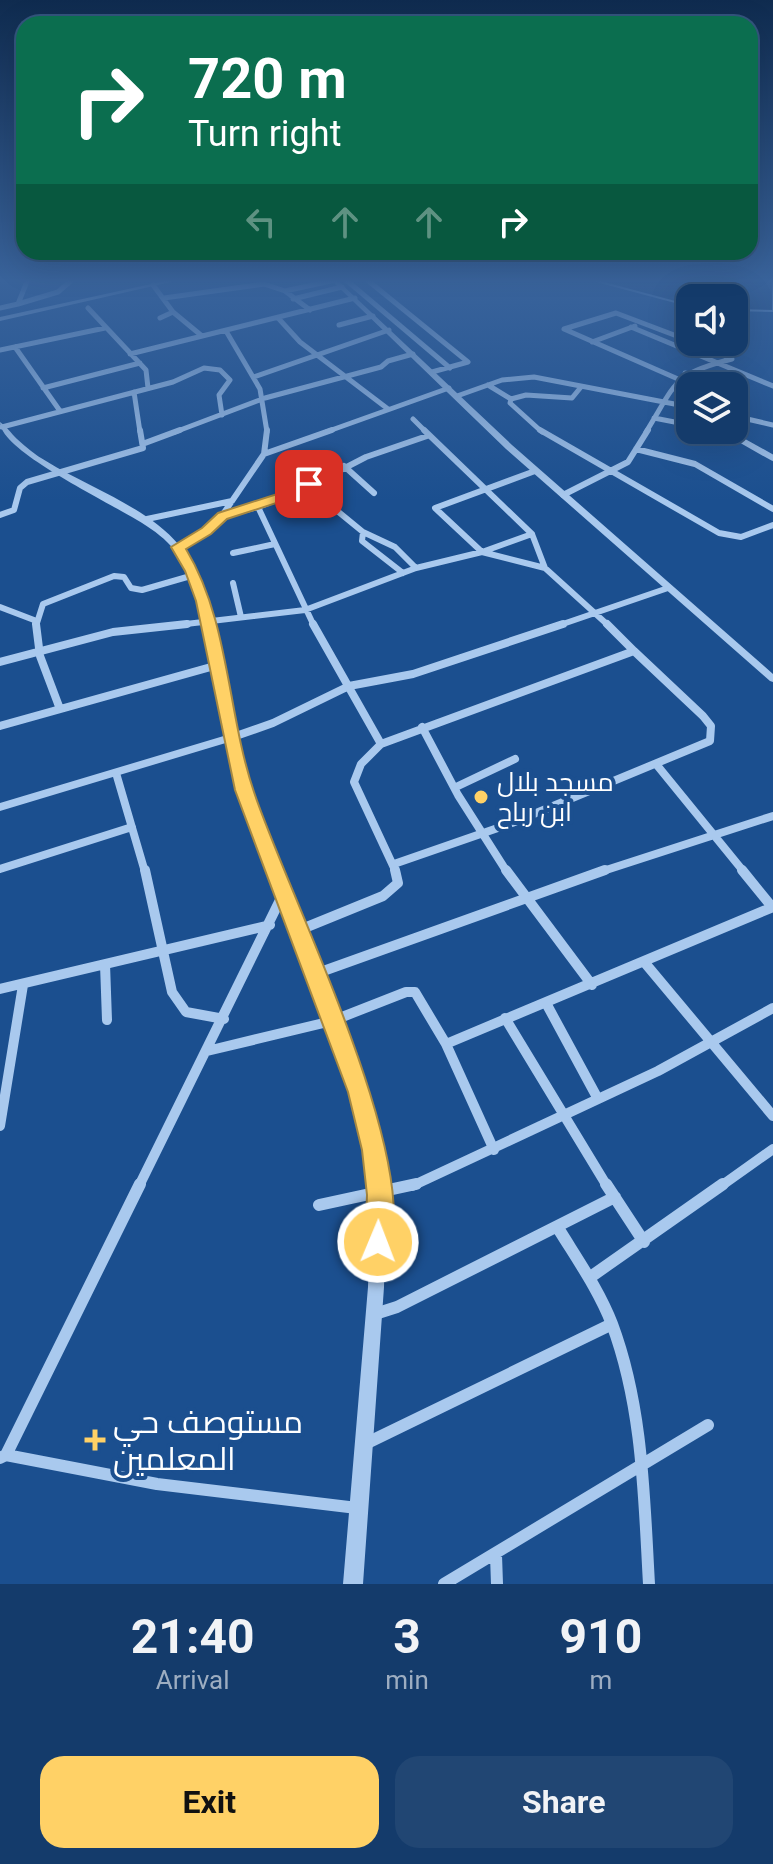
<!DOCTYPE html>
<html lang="en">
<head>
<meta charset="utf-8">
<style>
  :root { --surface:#143b6b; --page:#214673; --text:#f1f3f6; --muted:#9dadc1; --line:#33557e; --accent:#ffd166 }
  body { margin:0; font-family:Roboto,Cairo,sans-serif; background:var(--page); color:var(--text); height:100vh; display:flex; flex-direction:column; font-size:30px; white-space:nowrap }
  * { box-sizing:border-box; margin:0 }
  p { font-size:26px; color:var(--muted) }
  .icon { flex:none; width:44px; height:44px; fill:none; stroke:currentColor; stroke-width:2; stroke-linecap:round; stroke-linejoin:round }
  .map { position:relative; height:1584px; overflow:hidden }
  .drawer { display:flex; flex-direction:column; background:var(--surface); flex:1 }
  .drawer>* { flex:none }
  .banner { position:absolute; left:16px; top:16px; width:742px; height:244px; border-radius:24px; box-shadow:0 8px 32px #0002,0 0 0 2px var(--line); background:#0b6e4f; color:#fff; overflow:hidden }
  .controls { position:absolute; left:676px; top:284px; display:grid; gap:16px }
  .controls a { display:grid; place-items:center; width:72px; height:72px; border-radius:16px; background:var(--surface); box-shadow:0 8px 32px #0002,0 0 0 2px var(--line); font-size:40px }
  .pin { position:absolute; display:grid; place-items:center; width:68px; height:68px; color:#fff; margin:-34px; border-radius:16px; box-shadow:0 4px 12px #0006 }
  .me { position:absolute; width:88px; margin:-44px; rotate:1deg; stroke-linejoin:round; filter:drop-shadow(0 0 6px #0008) }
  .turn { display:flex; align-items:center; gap:28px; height:168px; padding:0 40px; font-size:36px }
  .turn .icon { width:104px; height:104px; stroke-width:2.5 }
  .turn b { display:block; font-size:56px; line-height:68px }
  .lanes { display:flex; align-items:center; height:76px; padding:0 40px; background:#0003; justify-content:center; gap:40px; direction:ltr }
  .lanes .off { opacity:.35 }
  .eta { display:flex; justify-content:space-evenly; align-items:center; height:136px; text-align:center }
  .eta b { font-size:48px; font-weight:700; line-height:56px }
  .cta { display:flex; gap:16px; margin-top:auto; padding:16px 40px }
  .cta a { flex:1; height:92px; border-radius:24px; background:var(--accent); color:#111; font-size:32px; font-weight:700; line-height:92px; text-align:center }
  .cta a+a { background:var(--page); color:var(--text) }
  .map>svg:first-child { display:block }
  .water { fill:#123a6d; stroke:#9cc4f0; stroke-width:2 }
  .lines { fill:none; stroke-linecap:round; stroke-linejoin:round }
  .minor-far4 { stroke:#a9c9ee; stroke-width:5 }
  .minor-far3 { stroke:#a9c9ee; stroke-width:6 }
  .minor-far2 { stroke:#a9c9ee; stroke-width:8 }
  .minor-far1 { stroke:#a9c9ee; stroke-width:10 }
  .minor { stroke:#a9c9ee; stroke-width:12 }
  .tertiary { fill:#a9c9ee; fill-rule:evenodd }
  .route { fill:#ffd166; stroke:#a68842; stroke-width:2 }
  .poi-dot { fill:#ffd166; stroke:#1b4f8f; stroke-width:3 }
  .labels { text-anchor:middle; stroke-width:8; stroke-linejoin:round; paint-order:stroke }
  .poi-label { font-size:26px; fill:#fff; stroke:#1b4f8f; text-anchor:start }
  .near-poi-label { font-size:32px; fill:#fff; stroke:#1b4f8f; text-anchor:start }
</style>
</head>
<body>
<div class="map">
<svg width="773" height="1584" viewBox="0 0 773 1584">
  <rect width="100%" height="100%" fill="#1b4f8f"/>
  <!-- water -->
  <path class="water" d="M 589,279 L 773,279 L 773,311 L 734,310 L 734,298 L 690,298 L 690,306 Z"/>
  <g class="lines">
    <!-- minor-far4 -->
    <path class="minor-far4" d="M 345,279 L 450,368
      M 366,279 L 468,362
      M 153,285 L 173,312 L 202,336
      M 285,291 L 335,280
      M 164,298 L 264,284 L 285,291 L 310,310
      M 293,299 L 342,287
      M 18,304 L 58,292 L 73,279
      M 0,308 L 18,304 L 28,279
      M 88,308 L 146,370 L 148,388
      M 160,318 L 173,312
      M 279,319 L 300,342 L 388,409
      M 339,325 L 373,316
      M 631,327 L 773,386
      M 226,331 L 260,389 L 267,432
      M 592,342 L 635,326
      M 15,347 L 60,411
      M 0,350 L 105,328
      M 130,354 L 355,298
      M 432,372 L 468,362
      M 685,373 L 742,386
      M 254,377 L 389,330
      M 678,379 L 564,329 L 616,313 L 690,341
      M 488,385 L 511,399
      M 43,388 L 140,363
      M 134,392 L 140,432
      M 457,396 L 502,380 L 534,377 L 690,407
      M 734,401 L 743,384
      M 734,416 L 773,425
      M 654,418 L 690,425
      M 413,419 L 426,432
      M 2,427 L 173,382 L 204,368 L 220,370 L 230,380 L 219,395 L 222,415
      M 712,430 L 718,432
      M 175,432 L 265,398 L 381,367 L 388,361 L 413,354
      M 326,432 L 449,388
      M 542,432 L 510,403 L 511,399 L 526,395 L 572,398 L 581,387
      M 646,432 C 677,382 672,374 732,359 L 692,342"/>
    <!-- minor-far3 -->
    <path class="minor-far3" d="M 424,430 L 532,534
      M 540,430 L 719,533 L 741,537 L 773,525
      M 712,430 L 741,440 L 773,458
      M 145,443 L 180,430
      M 636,449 L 695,464 L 773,509
      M 264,454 L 267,430
      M 344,466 L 374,493
      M 535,471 L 435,508 L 482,552 L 545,568
      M 563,495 L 628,462 L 648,430
      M 258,507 L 308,488
      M 0,515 L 14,510 L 20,488 L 27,482 L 143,448 L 140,430
      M 223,516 L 258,507 L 314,626
      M 147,519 L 232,501
      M 363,532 L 362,541 L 403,573
      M 178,547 L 217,523 L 264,454 L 332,430
      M 233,553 L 275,544
      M 416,568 L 395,547 L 363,532 L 308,487 L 366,457 L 427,436
      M 233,583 L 241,617
      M 0,607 L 34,620
      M 36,626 L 43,604 L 114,576 L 124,577 L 131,588 L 142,590 L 194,575
      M 169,626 L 305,610 L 416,568 L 482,552 L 532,534 L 545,568 L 609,626
      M 557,626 L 668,588"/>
    <!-- minor-far2 -->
    <path class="minor-far2" d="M 36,624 L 40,656 L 60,709
      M 313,624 L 381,744
      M 0,662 L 113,632 L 187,624
      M 0,726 L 218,665
      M 422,727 L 458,795 L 507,872
      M 233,737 L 273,723 L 349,686 L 413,674 L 563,624
      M 656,764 L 744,872
      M 116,773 L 145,872
      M 456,787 L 515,759
      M 394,864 L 512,823 L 710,741 L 711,726 L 703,716 L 634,651
      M 0,869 L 132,827
      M 396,872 L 354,782 L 361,764 L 381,744 L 634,651 L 607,624
      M 600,872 L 773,816"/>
    <!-- minor-far1 -->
    <path class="minor-far1" d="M 145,870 L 172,992 L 186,1012 L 224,1019
      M 506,870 L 592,985
      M 742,870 L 772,907
      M 297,931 L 383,896 L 398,883 L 395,870
      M 645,963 L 773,1116
      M 105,964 L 107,1020
      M 315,974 L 605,870
      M 0,989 L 270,925
      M 546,1003 L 598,1099
      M 505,1018 L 607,1186
      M 446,1044 L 773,907
      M 207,1051 L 332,1021 L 406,992 L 415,992 L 446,1044 L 494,1150
      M 0,1126 L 23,985
      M 139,1186 L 282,896
      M 412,1186 L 658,1071 L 773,1008
      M 721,1186 L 773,1149"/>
    <!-- minor -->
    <path class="minor" d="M 606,1184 L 644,1242
      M 319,1205 L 416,1184
      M 558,1228 C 577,1259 599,1290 612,1324 C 643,1407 644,1497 649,1584
      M 589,1278 L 723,1184
      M 375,1314 L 397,1307 L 615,1197
      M 365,1444 L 612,1324
      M 6,1455 L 157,1484 L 357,1508
      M 0,1458 L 6,1455 L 140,1184
      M 496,1555 L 497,1584
      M 444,1584 L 708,1425"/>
    <!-- tertiary -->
    <path class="tertiary" d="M 174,279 L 184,279 L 0,321 L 0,317 Z
      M 330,279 L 336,279 L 512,445 L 773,674 L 773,682 L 770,681 L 506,449 Z
      M 0,422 C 6,426 11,433 17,439 C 26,447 35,455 46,461 C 88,487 147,507 179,545 C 216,589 223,662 234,717 C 242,755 250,792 263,829 L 366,1092 L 381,1150 L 387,1195 L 384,1287 L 363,1584 L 343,1584 L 368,1287 L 371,1195 L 367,1150 L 352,1092 L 251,829 L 239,790 L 229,742 L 0,811 L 0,803 L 227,735 C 218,685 209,601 181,559 C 173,547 163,537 151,529 C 123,508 0,453 0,422 Z"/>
  </g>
  <!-- sky -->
  <linearGradient id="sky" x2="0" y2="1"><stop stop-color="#0f2b4f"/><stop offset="0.56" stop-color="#39639b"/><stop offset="1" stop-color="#39639b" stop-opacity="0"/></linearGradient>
  <rect width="773" height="501" fill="url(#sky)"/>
  <!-- route -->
  <path class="route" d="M 309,480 L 316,484 L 313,491 L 227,519 L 211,534 L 186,549 C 230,622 227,713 254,792 C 286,889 424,1163 388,1252 L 378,1255 L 369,1252 L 365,1242 L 367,1195 L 362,1150 L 348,1092 L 235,790 L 196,601 L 185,571 L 171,547 L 202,528 L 218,513 L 302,486 Z"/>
  <!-- markers -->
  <g class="poi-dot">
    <circle cx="481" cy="797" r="8"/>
    <path d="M91 1428h8v8h8v8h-8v8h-8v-8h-8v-8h8z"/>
  </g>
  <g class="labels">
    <!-- poi labels -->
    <g class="poi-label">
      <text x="497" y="791">مسجد بلال<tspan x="497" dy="30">ابن رباح</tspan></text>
    </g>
    <!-- near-poi labels -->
    <g class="near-poi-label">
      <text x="113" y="1433">مستوصف حي<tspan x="113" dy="37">المعلمين</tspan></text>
    </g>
  </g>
</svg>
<div class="controls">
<a><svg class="icon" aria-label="sound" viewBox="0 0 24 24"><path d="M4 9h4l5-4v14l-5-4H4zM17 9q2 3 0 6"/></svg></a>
<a><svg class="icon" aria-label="layers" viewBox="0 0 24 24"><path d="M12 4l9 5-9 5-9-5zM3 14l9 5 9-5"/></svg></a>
</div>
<div class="pin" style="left:309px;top:484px;background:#d93025"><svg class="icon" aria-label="arrive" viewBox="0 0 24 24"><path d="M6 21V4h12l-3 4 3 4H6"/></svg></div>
<svg class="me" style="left:378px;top:1242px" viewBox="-20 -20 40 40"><circle r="17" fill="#ffd166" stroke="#fff" stroke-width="3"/><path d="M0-11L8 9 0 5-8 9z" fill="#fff"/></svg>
<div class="banner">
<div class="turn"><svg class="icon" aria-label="right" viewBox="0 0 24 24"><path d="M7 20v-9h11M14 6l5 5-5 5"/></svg><div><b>720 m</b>Turn right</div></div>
<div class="lanes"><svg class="icon off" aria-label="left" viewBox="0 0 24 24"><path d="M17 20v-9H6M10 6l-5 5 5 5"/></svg><svg class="icon off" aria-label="ahead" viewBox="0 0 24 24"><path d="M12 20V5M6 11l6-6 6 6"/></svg><svg class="icon off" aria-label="ahead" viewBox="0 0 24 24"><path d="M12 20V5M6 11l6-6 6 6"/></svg><svg class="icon" aria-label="right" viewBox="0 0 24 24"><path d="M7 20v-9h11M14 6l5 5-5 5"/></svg></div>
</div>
</div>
<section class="drawer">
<div class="eta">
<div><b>21:40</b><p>Arrival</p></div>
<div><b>3</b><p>min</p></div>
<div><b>910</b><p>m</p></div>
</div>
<div class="cta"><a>Exit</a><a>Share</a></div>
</section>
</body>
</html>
